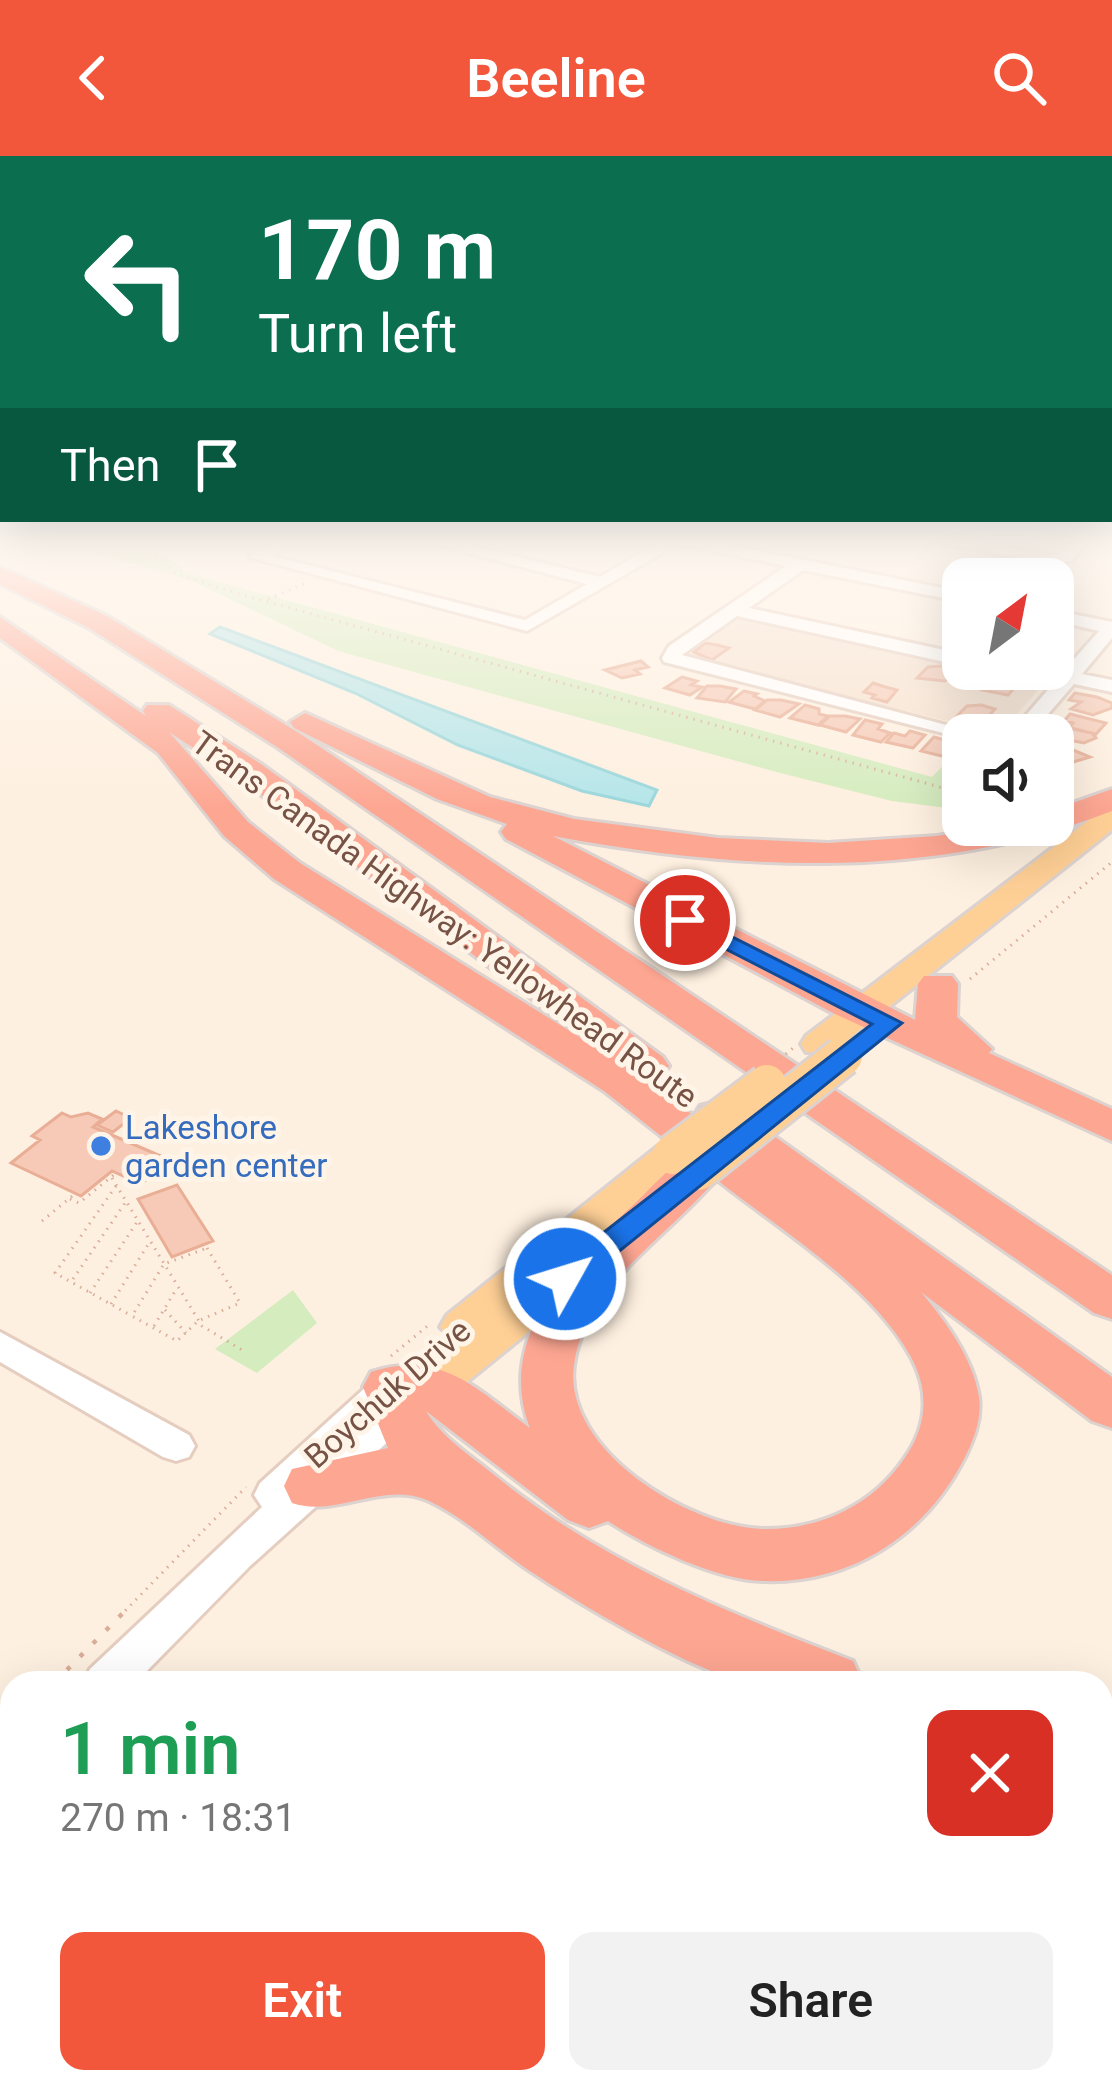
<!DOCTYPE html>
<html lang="en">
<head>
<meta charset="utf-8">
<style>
  :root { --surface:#fff; --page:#f2f2f2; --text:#222; --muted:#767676; --accent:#f2563b }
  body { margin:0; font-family:Roboto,sans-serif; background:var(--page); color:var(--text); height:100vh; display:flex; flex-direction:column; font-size:45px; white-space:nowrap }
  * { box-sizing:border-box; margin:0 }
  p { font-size:39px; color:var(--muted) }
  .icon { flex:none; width:66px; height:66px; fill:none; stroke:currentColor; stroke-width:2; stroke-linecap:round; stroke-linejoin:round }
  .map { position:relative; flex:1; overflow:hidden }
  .panel { position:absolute; left:0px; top:1515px; width:1113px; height:423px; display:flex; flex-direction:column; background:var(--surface); border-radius:36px 36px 0 0; box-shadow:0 12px 48px #0002 }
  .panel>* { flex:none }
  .top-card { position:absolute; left:0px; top:0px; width:1113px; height:366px; box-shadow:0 12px 48px #0002; background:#0b6e4f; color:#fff; overflow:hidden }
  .needle { width:78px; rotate:32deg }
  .buttons { position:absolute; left:942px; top:402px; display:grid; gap:24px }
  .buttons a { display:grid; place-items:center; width:132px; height:132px; border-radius:24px; background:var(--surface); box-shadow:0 12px 48px #0002; font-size:60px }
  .pin { position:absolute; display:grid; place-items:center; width:102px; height:102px; color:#fff; margin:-51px; border:6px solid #fff; border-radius:50%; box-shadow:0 3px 12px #0007 }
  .me { position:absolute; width:132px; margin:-66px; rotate:51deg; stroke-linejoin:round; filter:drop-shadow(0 0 9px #0008) }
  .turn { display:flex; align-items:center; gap:42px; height:252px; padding:0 60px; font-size:54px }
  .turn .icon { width:156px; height:156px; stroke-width:2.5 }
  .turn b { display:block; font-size:84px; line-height:102px }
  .then { display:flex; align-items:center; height:114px; padding:0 60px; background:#0003; gap:24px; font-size:45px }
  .round { display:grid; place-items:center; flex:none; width:126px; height:126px; border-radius:24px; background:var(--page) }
  .overview { display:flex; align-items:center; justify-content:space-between; height:204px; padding:0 60px }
  h1 { font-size:72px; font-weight:600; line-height:90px; color:#1e9e55 }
  .primary-button { display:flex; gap:24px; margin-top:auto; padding:24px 60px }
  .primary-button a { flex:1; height:138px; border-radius:24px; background:var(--accent); color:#fff; font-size:48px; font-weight:600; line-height:138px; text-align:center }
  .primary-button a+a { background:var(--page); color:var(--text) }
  header { display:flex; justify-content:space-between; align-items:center; height:156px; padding:0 60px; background:var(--accent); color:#fff; font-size:54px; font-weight:600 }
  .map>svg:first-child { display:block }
  .residential { fill:#f6e1ce }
  .green { fill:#d5ecbe }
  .water { fill:#b4e5e9; stroke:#99d6db; stroke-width:3 }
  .building { fill:#f6cab6; stroke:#e9ae95; stroke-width:3 }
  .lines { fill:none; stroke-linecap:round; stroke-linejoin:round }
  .minor-casing { stroke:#e5cdbf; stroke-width:6 }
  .major-casing { stroke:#dcd2cf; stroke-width:6 }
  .highway-casing { stroke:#dcd2cf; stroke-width:6 }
  .path-far1 { stroke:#daad99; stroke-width:3; stroke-dasharray:1.5 6; stroke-linecap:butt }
  .path { stroke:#daad99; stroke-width:4.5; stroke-dasharray:4.5 14; stroke-linecap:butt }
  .minor { fill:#fff; fill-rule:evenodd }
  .major { fill:#ffd096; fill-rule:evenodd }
  .highway { fill:#fda692; fill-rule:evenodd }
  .major-bridge-casing { stroke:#dcd2cf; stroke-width:44; stroke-linecap:butt }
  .path-bridge { stroke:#daad99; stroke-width:3; stroke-dasharray:1.5 6; stroke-linecap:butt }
  .major-bridge { stroke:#ffd096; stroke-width:38 }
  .route { fill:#1a73e8; stroke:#114b97; stroke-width:3 }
  .shop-dot { fill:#3f7fe0; stroke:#fff4e8; stroke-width:4.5 }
  .labels { text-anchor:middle; stroke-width:10; stroke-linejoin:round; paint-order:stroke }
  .street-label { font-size:33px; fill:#775346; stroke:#fff4e8 }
  .shop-label { font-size:33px; fill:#366cbe; stroke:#fff4e8; text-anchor:start }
</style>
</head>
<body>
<header><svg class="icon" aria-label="back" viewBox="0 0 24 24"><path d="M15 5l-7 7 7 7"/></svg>Beeline<svg class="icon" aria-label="search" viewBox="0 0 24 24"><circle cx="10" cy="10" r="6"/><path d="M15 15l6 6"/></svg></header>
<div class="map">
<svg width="1112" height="1936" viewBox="0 0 1112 1936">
  <rect width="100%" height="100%" fill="#fef0e0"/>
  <!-- residential -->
  <path class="residential" d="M 749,462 L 963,509 L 963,513 L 1021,522 L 1035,526 L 1039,533 L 1004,573 L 988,575 L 687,501 L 734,464 Z"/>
  <!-- green -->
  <path class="green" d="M 41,383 C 96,383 145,377 187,417 L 932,621 L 963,589 L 963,654 L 892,645 L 784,618 L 338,495 L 188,423 Z
    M 293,1134 L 317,1167 L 257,1217 L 215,1193 Z"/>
  <!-- water -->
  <path class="water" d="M 220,471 L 657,634 L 649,650 L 582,635 L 458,589 L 355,537 L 210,478 Z"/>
  <!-- building -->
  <path class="building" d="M 705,487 L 717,489 L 729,492 L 712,504 L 694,496 Z
    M 641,505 L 648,511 L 635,514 L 640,518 L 622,522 L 605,514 Z
    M 942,510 L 956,513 L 945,525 L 917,522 L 928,511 Z
    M 682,521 L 697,525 L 691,529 L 702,531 L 690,539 L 665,532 Z
    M 991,521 L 1008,525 L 1004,530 L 1014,532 L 1008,539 L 982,534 Z
    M 873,527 L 882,530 L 897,534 L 887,546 L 872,542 L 875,539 L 864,536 Z
    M 707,530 L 720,530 L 736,533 L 725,546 L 697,542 Z
    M 744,535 L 757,538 L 754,540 L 765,545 L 755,553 L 729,546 Z
    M 1075,537 L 1097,541 L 1112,547 L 1112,552 L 1093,559 L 1071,553 L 1081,546 L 1069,544 Z
    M 767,544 L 781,544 L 799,548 L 780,561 L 755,554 Z
    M 805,549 L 819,553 L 819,558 L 828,560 L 818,569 L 790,562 Z
    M 981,549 L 995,553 L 985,564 L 955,562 L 967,550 Z
    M 1070,558 L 1106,567 L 1096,578 L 1069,572 L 1073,567 L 1064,565 Z
    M 830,560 L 845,560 L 860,563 L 846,576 L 820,569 Z
    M 865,564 L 882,568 L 878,573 L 890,577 L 881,586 L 853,579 Z
    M 1071,572 L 1092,577 L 1096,582 L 1084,587 L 1053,581 L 1057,574 L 1067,577 Z
    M 910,575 L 925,579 L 913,592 L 886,586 L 894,577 L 905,580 Z
    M 934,581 L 948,585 L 949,590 L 958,593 L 950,602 L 921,595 Z
    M 1056,585 L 1071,590 L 1068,592 L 1090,601 L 1063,609 L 1053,606 Z
    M 116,955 L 131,962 L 113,976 L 97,969 Z
    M 62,957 L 71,961 L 88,957 L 102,963 L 93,971 L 170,1004 L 141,1028 L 112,1015 L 81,1040 L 11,1007 L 40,984 L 32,980 Z
    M 177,1029 L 213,1085 L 172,1101 L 138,1043 Z"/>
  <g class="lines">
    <!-- minor casing -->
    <g class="minor-casing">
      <path id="minor" d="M 280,383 L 301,383 L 272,400 L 525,464 L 587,428 L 415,383 L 444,383 L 600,421 L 664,383 L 700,383 L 963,436 L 963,446 L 803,414 L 749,452 L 963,498 L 963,510 L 737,460 L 682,499 L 984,579 L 963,582 L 664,506 L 662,502 L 669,490 L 786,410 L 678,388 L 527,475 L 249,401 Z
        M 925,383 L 961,383 L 1049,399 L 1060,398 L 1074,383 L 1091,383 L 1071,405 L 1049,409 Z
        M 1053,454 L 1112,466 L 1112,482 L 1082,518 L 1112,524 L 1112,536 L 1074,528 L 1030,579 L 1001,579 L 1015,572 L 1052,529 L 995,513 L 1060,519 L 1099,475 L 1053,464 Z
        M 0,1176 L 189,1279 L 195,1290 L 189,1301 L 176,1305 L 163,1301 L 0,1206 Z
        M 390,1217 L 403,1221 L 408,1231 L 403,1241 L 412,1244 L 417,1254 L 412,1264 L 250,1410 L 135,1527 L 83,1527 L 90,1513 L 262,1351 L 254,1339 L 260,1327 L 377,1221 Z
        M 12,1603 L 12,1657 L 0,1662 L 0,1608 Z"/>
    </g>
    <!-- major casing -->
    <g class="major-casing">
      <path id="major" d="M 1112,651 L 1112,674 L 832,896 L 806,896 L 801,888 L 806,880 L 1102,654 Z
        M 672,986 L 686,990 L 692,999 L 599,1082 L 612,1086 L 619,1097 L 612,1108 L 425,1260 L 408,1266 L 391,1260 L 384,1247 L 391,1234 L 454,1185 L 440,1171 L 447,1159 L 658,990 Z"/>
    </g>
    <!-- highway casing -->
    <g class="highway-casing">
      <path id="highway" d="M 0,411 L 107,460 L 299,577 L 1112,1119 L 1112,1163 L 1094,1157 L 277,591 L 89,472 L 0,428 Z
        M 0,461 L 146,560 L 143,555 L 147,549 L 169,549 L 261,608 L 663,901 L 669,910 L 663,919 L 643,922 L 694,960 L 700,950 L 716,946 L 732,950 L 1112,1221 L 1112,1272 L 1092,1265 L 921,1136 C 945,1165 973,1202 979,1241 C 982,1263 974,1283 964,1303 C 925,1379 851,1428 763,1425 C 716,1424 646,1390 608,1365 L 589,1372 L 568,1364 L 426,1255 C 442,1282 470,1299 493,1318 C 602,1407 724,1455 853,1505 L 863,1527 C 827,1527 788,1531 753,1527 C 700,1521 571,1443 524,1411 C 491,1388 464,1361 427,1344 C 382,1325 336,1362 292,1347 L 284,1330 L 292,1313 L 388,1292 L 363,1231 L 371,1216 C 442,1193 476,1233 530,1272 C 495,1181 570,1107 632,1050 C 649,1035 668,1010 689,1002 L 604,935 L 274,723 L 224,680 L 158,597 L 0,482 ZM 169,576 L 239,622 L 597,892 L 300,707 L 248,666 ZM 716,1023 C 780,1074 872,1129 911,1201 C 930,1236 927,1271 904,1303 C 872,1350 819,1374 763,1373 C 688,1371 562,1293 574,1209 C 585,1129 668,1081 716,1023 Z
        M 305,557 L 490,641 L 574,663 L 718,682 L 828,687 L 937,680 L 1001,669 L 1053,669 L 1053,654 L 1112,633 L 1112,655 C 933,725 739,715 553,680 L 915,864 L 918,828 L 924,820 L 952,820 L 958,828 L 957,861 L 992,893 L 989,897 L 1112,953 L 1112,985 L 833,857 L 506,683 L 501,676 L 507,668 L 437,643 L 294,572 L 290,566 Z
        M 1101,1582 L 1112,1586 L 1112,1654 L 1101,1650 Z"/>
    </g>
    <!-- path-far1 -->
    <path class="path-far1" d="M 100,383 L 149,397 L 176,418 L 243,439 L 940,631 L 963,625
      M 268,443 L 304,428
      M 970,823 L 1112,706
      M 112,1022 L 202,1170 L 242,1194
      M 116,1030 L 55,1117 L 132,1160
      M 70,1043 L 79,1047 L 116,1017
      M 42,1065 L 76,1037
      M 207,1092 L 240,1147 L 198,1165 L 177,1185 L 132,1160 L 164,1108 Z
      M 73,1123 L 125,1047
      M 90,1137 L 137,1066
      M 111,1148 L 149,1087
      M 165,1154 L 186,1177
      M 154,1170 L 177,1132
      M 391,1200 L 430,1168
      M 120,1460 L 246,1331"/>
    <!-- path -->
    <path class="path" d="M 54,1527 L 123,1457
      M 0,1584 L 12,1572"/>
    <!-- minor -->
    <use href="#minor" class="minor"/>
    <!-- major -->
    <use href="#major" class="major"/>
    <!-- highway -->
    <use href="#highway" class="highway"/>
    <!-- major-bridge casing -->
    <g class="major-bridge-casing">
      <path id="major-bridge" d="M 672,999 L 767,928
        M 698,1015 L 843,900"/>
    </g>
    <!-- path-bridge -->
    <path class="path-bridge" d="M 780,903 L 793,892"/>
    <!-- major-bridge -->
    <use href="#major-bridge" class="major-bridge"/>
  </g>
  <!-- sky -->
  <linearGradient id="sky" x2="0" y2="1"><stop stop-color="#93c8e8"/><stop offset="0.59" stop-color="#fff8f1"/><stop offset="1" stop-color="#fff8f1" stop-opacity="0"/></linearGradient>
  <rect width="1112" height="654" fill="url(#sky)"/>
  <!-- route -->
  <path class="route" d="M 685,757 L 902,867 L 576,1130 L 554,1130 L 550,1123 L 554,1115 L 872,868 L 677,768 L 674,764 Z"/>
  <!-- markers -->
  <circle class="shop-dot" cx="101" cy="990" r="12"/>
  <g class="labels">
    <!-- street labels -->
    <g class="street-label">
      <text transform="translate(445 763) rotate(36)" y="12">Trans Canada Highway: Yellowhead Route</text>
      <text transform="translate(387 1237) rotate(-41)" y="12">Boychuk Drive</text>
    </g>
    <!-- shop labels -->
    <g class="shop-label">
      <text x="125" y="983">Lakeshore<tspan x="125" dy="38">garden center</tspan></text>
    </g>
  </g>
</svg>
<div class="buttons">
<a><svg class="needle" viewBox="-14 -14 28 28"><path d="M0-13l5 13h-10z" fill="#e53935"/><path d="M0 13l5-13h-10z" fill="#767676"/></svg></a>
<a><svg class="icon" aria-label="sound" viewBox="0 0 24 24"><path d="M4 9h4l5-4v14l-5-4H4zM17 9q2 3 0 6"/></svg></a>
</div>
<div class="pin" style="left:685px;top:764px;background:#d93025"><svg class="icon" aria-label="arrive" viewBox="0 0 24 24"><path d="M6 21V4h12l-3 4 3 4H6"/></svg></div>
<svg class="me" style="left:565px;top:1123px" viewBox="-20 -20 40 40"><circle r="17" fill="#1a73e8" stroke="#fff" stroke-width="3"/><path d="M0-11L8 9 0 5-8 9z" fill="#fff"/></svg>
<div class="top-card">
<div class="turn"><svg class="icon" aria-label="left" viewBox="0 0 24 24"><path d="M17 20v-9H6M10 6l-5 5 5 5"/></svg><div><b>170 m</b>Turn left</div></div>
<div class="then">Then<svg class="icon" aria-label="arrive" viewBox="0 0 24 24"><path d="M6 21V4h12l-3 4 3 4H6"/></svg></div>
</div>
<section class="panel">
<div class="overview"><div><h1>1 min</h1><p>270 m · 18:31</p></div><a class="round" style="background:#d93025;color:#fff"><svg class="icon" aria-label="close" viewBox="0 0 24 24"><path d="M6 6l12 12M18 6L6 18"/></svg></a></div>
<div class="primary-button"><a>Exit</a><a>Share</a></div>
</section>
</div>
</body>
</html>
